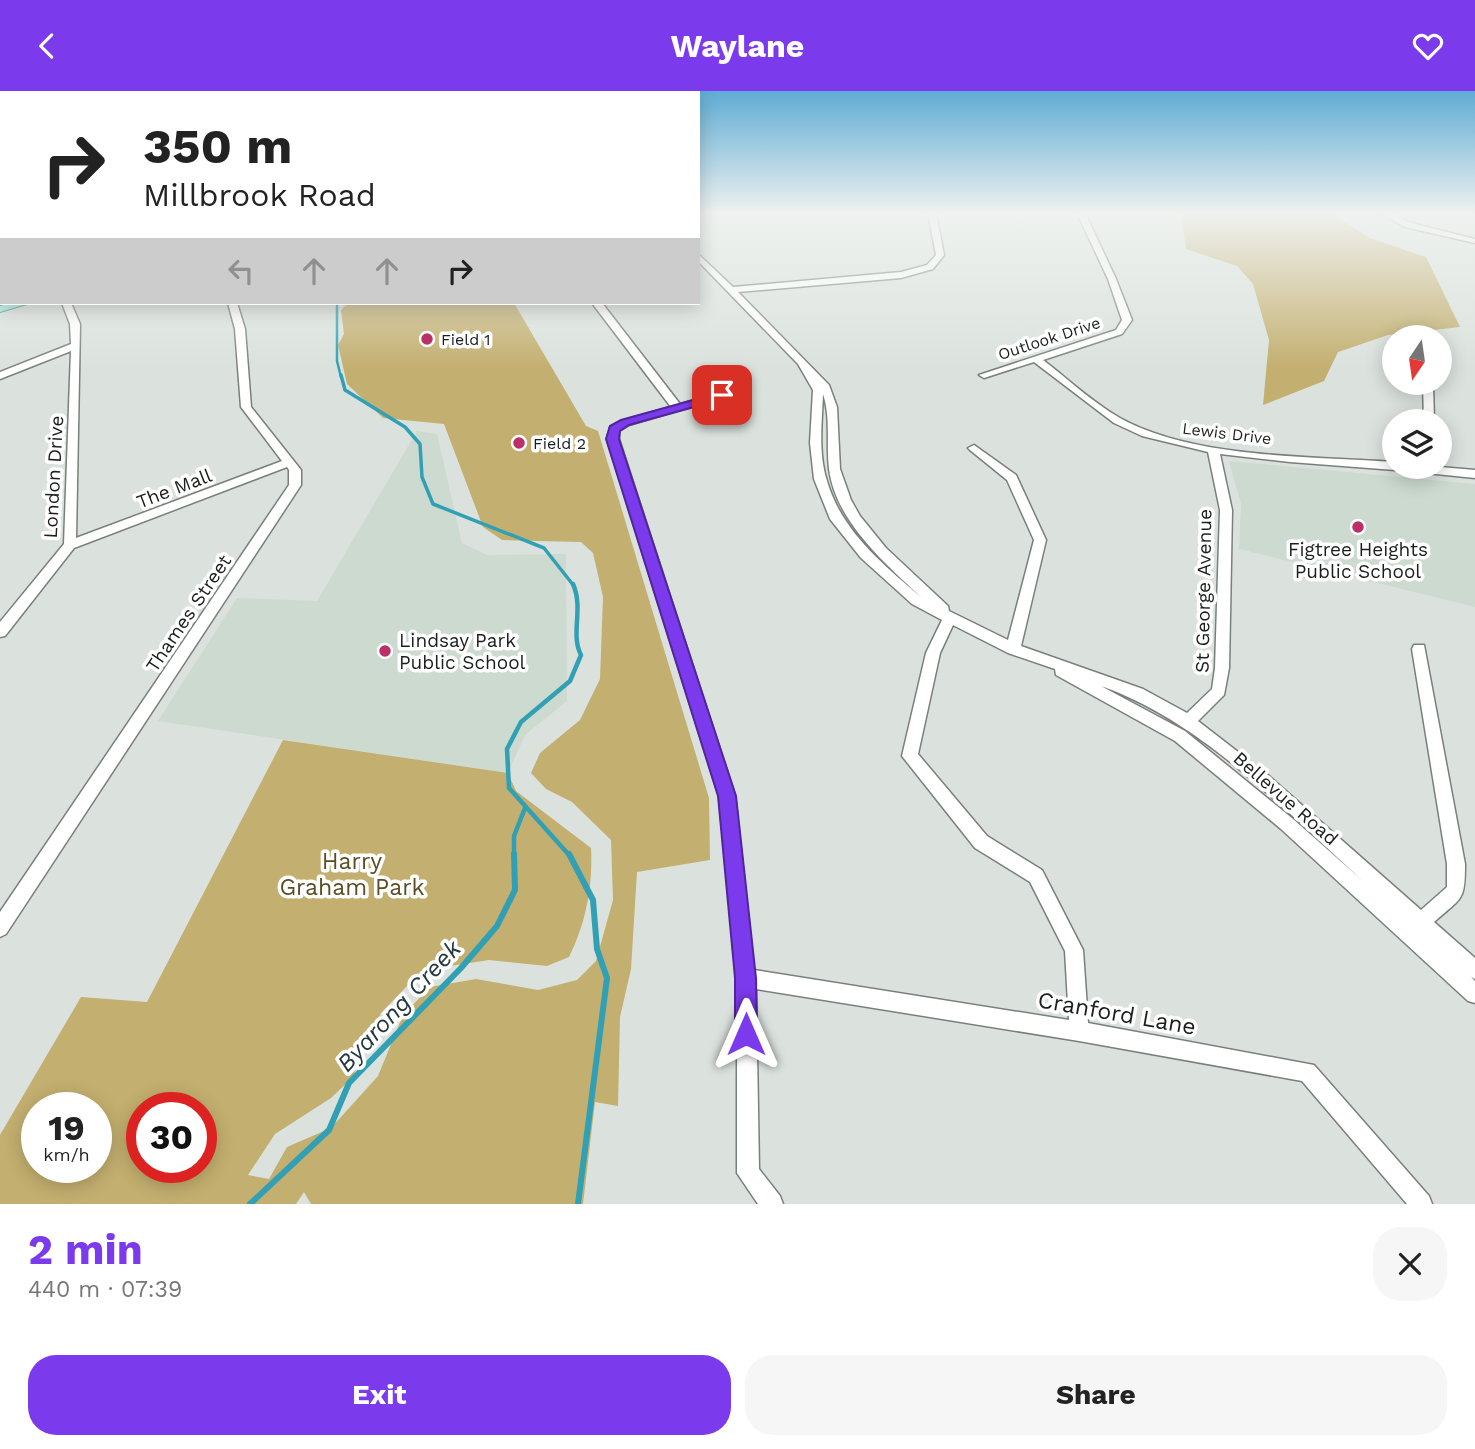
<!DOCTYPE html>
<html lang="en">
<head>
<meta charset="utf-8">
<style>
  :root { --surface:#fff; --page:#f6f6f6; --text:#222; --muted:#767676; --accent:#7c3aed }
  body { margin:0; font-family:"Work Sans",sans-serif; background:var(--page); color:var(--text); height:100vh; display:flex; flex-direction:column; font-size:26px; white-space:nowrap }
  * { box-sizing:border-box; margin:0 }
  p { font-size:23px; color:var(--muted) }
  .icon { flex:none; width:38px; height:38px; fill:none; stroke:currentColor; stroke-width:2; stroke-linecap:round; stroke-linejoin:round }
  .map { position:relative; height:1113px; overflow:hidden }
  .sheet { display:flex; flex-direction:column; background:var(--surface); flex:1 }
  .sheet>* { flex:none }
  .top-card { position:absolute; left:0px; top:0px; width:700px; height:214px; box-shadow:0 4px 18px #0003; background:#fff; color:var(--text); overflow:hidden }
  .needle { width:46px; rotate:193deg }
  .buttons { position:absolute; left:1382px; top:234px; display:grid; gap:14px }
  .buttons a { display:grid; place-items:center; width:70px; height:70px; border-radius:50%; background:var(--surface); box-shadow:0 4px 18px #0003; font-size:35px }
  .speed { position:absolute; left:21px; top:1001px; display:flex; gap:14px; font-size:35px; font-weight:700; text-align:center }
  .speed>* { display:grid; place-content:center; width:91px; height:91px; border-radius:50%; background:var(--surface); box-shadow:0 4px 18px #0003; line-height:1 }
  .speed small { font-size:18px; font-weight:400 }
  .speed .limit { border:10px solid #d22; background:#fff; color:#111 }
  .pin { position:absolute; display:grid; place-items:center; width:60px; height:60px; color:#fff; margin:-30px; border-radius:14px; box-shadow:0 4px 10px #0006 }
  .me { position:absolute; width:77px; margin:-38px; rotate:0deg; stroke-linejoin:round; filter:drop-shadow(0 0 5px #0008) }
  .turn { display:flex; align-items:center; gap:24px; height:147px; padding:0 28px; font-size:32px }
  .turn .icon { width:91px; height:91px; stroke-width:2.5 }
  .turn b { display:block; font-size:49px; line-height:60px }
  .lanes { display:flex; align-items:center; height:66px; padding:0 28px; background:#0003; justify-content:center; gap:35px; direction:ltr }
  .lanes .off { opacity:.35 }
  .round { display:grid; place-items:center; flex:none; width:74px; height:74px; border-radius:28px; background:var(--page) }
  .head { display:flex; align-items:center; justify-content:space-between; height:119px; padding:0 28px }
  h1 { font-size:42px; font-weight:700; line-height:52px; color:var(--accent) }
  .action { display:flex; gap:14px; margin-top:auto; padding:14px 28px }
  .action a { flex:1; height:80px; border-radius:28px; background:var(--accent); color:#fff; font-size:28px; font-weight:700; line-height:80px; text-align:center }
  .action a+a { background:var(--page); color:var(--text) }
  header { display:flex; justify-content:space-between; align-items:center; height:91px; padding:0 28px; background:var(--accent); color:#fff; font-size:32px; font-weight:700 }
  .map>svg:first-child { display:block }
  .built { fill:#ccdacf }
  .green { fill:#c3af6f; fill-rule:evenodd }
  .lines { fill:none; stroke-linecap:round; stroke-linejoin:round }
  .stream-far3 { stroke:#31a0b5; stroke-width:2.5 }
  .stream-far2 { stroke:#31a0b5; stroke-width:3.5 }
  .stream-far1 { stroke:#31a0b5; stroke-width:4.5 }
  .stream { stroke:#31a0b5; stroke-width:6 }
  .minor-casing { stroke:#79807b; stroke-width:3 }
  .major-casing { stroke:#479a8e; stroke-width:2 }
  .minor { fill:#fff; fill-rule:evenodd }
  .major { fill:#9febe0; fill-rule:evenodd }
  .shaded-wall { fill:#747671 }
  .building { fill:#a5a8a1; stroke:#747671; stroke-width:2 }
  .route { fill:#7c3aed; stroke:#51269a; stroke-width:2 }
  .poi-dot { fill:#bb3066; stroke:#fff; stroke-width:2.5 }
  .labels { text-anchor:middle; stroke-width:7; stroke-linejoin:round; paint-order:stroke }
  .far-street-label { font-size:16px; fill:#1b1e1c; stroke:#fff }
  .far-poi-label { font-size:16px; fill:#1b1e1c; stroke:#fff; text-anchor:start }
  .street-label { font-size:19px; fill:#1b1e1c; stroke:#fff }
  .poi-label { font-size:19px; fill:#1b1e1c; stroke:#fff }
  .near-park-label { font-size:23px; fill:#5a4d23; stroke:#fff }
  .near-street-label { font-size:23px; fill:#1b1e1c; stroke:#fff }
  .near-water-label { font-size:24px; font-style:italic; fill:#21393e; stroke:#fff }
</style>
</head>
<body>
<header><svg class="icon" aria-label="back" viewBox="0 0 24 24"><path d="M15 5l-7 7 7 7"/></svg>Waylane<svg class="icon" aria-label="heart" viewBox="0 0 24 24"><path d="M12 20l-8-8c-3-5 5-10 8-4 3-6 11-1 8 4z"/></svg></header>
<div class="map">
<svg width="1475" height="1113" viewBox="0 0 1475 1113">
  <rect width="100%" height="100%" fill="#dbe2dd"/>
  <!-- built -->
  <path class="built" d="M 417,340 L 437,343 L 462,452 L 487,464 L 566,463 L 567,610 L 525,644 L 508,682 L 158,630 L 237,507 L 317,510 Z
    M 1229,370 L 1475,393 L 1475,516 L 1239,458 L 1241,413 Z"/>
  <!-- green -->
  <path class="green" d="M 1181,122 L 1331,122 L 1370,147 L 1426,166 L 1460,236 L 1388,244 L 1338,261 L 1324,290 L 1263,314 L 1269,249 L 1253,193 L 1237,175 L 1186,158 Z
    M 514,212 L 586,335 L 598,340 L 709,707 L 710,769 L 637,781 L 631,878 L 620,926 L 618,1015 L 595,1011 L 583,1113 L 311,1113 L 304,1101 L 296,1113 L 0,1113 L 0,1044 L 81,906 L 147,911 L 283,649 L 508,682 L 516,700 L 591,757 C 593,795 586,832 569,866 L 547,875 L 489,869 L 437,877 L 410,892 L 381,922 L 352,987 L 331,1007 L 275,1043 L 248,1084 L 269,1088 L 287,1056 L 331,1037 L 378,985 L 403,924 L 430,896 L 476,888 L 538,899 L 577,889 L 596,870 L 613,809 L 611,749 L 572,711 L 546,698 L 531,682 L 540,662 L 580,629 L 600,588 L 603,506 L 593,462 L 581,451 L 502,449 L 483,436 L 444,333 L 383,327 L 347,293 L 338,254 L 344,243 L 341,219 L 347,213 ZM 37,1017 L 96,1017 L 96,1076 L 37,1076 ZM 142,1017 L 201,1017 L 201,1076 L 142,1076 Z"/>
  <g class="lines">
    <!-- stream-far3 -->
    <path class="stream-far3" d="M 337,212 L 337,270 L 341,286"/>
    <!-- stream-far2 -->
    <path class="stream-far2" d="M 341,284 L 345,299 L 405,336 L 420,353 L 422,386 L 433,413 L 544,457 L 574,495"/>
    <!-- stream-far1 -->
    <path class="stream-far1" d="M 514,765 L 514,745 L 525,717
      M 570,765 L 509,697 L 507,658 L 521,631 L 570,590 L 581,564 C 570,543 584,518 573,493"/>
    <!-- stream -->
    <path class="stream" d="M 569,763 L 593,809 L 597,858 L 607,887 L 578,1113
      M 250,1113 L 329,1039 L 349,992 L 461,877 L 497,835 L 515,799 L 514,763"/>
    <!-- minor casing -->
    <g class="minor-casing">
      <path id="minor" d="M 928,122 L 936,122 L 944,164 L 933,178 L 901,187 L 738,201 L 829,294 L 837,316 L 840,378 L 851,409 L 860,425 L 886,457 L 948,515 L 949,520 L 1008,549 L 1034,449 L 1007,389 L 970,359 L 968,357 L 974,354 L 1016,384 L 1046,449 L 1021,555 L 1143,598 L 1187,622 L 1212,598 L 1215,577 L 1220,419 L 1208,361 L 1142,345 L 1114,332 L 1034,271 L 984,287 L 979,284 L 1116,239 L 1122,229 L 1108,188 L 1077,122 L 1085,122 L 1116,188 L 1132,229 L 1122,243 L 1043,269 C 1068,288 1092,311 1120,327 C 1194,368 1311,365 1395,371 L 1395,376 L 1400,376 L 1395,379 L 1290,371 L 1220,363 L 1232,419 L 1229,577 L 1224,604 L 1198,630 L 1269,685 L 1421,819 L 1447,796 L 1447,773 L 1412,558 L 1414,554 L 1424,554 L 1465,773 C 1465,811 1462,806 1434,831 L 1475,867 L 1475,888 L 1471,886 L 1475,890 L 1475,912 L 1468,910 L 1281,738 L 1175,650 L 1056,584 L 1055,578 L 1008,562 L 953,534 L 940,562 L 918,663 L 987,745 L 1042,779 L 1083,859 L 1088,932 L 1314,974 L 1429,1105 L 1432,1113 L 1407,1113 L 1302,990 L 1079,950 L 756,898 L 759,1078 L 780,1105 L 783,1113 L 758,1113 L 737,1082 L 737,887 L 719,705 L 607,348 L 610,336 L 621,330 L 671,316 L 592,212 L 602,212 L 680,313 L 745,295 L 750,298 L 629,334 L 619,340 L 619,348 L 735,705 L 754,879 L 1069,929 L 1065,860 L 1030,791 L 975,757 L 902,665 L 926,562 L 942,529 L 912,513 L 861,467 L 830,428 L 814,388 L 810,352 L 813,299 L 798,273 L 698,170 L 698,163 L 733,196 L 901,181 L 927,174 L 936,164 ZM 823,303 C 831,327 826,353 829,378 C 836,431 885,472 922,507 C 883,473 842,441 827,390 C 818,362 822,331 823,303 ZM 1101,595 C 1203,631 1284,719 1363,790 L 1293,728 L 1185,640 Z
        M 1381,122 L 1392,122 L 1411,132 L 1475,148 L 1475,152 L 1405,136 Z
        M 62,212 L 71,212 L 80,233 L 76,447 L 282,370 L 241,316 L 235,238 L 228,212 L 237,212 L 245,238 L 251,316 L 301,379 L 301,394 L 6,843 L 0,846 L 0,821 L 289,394 L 289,379 L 287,376 L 74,457 L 5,545 L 0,546 L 0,531 L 64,453 L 71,260 L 0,288 L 0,281 L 71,253 L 70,233 Z
        M 1423,292 L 1433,292 L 1434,331 L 1424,331 Z
        M 1400,376 L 1440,376 L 1475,379 L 1475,387 L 1406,380 Z"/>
    </g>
    <!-- major casing -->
    <g class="major-casing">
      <path id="major" d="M 11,212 L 30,212 L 0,221 L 0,215 Z"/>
    </g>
    <!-- minor -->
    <use href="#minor" class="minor"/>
    <!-- major -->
    <use href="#major" class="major"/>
  </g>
  <!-- shaded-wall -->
  <path class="shaded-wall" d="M 0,178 L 2,178 L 2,189 L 0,189 Z"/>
  <!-- building -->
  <path class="building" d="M 2,153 L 2,178 L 0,178 L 0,154 Z"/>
  <!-- sky -->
  <linearGradient id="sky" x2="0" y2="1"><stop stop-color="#5facd4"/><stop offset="0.44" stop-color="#eff2f0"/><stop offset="1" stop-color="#eff2f0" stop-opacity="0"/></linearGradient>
  <rect width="1475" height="278" fill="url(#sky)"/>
  <!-- route -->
  <path class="route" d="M 722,301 L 727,302 L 727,307 L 629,334 L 620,340 L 619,348 L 736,705 L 756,887 L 757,943 L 754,951 L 746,954 L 739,951 L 735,943 L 735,887 L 718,705 L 606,348 L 610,335 L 621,329 Z"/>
  <!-- markers -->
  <g class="poi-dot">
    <circle cx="427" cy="248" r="7"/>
    <circle cx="519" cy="352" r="7"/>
    <circle cx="1358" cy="436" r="7"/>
    <circle cx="385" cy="560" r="7"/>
  </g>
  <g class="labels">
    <!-- far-street labels -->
    <g class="far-street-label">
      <text transform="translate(1049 247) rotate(-18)" y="6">Outlook Drive</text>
      <text transform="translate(1227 342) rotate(7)" y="6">Lewis Drive</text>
    </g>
    <!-- far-poi labels -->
    <g class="far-poi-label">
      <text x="441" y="254">Field 1</text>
      <text x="533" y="358">Field 2</text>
    </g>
    <!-- street labels -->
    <g class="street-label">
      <text transform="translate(53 386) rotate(-87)" y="7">London Drive</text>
      <text transform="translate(174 397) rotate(-21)" y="7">The Mall</text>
      <text transform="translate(1203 500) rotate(-89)" y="7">St George Avenue</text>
      <text transform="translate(188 522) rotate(-56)" y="7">Thames Street</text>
      <text transform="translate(1286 707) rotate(41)" y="7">Bellevue Road</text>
    </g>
    <!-- poi labels -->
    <g class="poi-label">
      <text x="1358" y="465">Figtree Heights<tspan x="1358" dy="22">Public School</tspan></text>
      <text x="399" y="556" text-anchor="start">Lindsay Park<tspan x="399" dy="22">Public School</tspan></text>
    </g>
    <!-- near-park labels -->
    <g class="near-park-label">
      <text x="352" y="778">Harry<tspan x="352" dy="26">Graham Park</tspan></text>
    </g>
    <!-- near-street labels -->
    <g class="near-street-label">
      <text transform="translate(1117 922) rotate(10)" y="8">Cranford Lane</text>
    </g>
    <!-- near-water labels -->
    <g class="near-water-label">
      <text transform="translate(399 915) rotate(-47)" y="8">Byarong Creek</text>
    </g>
  </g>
</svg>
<div class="buttons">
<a><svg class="needle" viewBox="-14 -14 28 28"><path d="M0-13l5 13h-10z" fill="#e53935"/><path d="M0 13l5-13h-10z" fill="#767676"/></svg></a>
<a><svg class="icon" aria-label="layers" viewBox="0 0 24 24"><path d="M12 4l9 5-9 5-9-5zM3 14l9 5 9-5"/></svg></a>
</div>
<div class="speed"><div>19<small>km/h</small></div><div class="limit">30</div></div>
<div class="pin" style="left:722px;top:304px;background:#d93025"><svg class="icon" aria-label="arrive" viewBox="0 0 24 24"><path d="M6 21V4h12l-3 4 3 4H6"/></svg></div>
<svg class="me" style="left:746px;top:943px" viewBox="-20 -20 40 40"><path d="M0-17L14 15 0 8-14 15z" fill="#7c3aed" stroke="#fff" stroke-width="4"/></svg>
<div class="top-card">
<div class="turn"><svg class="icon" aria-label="right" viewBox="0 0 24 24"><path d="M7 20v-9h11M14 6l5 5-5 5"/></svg><div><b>350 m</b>Millbrook Road</div></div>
<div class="lanes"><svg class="icon off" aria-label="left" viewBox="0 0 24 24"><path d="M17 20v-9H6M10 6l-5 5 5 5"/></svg><svg class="icon off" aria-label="ahead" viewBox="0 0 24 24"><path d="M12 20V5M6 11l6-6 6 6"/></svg><svg class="icon off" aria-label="ahead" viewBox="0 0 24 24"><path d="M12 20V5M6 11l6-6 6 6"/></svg><svg class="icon" aria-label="right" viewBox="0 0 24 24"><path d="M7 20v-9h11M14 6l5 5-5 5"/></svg></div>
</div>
</div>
<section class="sheet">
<div class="head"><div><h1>2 min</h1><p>440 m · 07:39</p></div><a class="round"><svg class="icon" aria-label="close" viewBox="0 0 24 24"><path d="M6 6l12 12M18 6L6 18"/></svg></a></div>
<div class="action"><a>Exit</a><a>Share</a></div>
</section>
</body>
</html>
